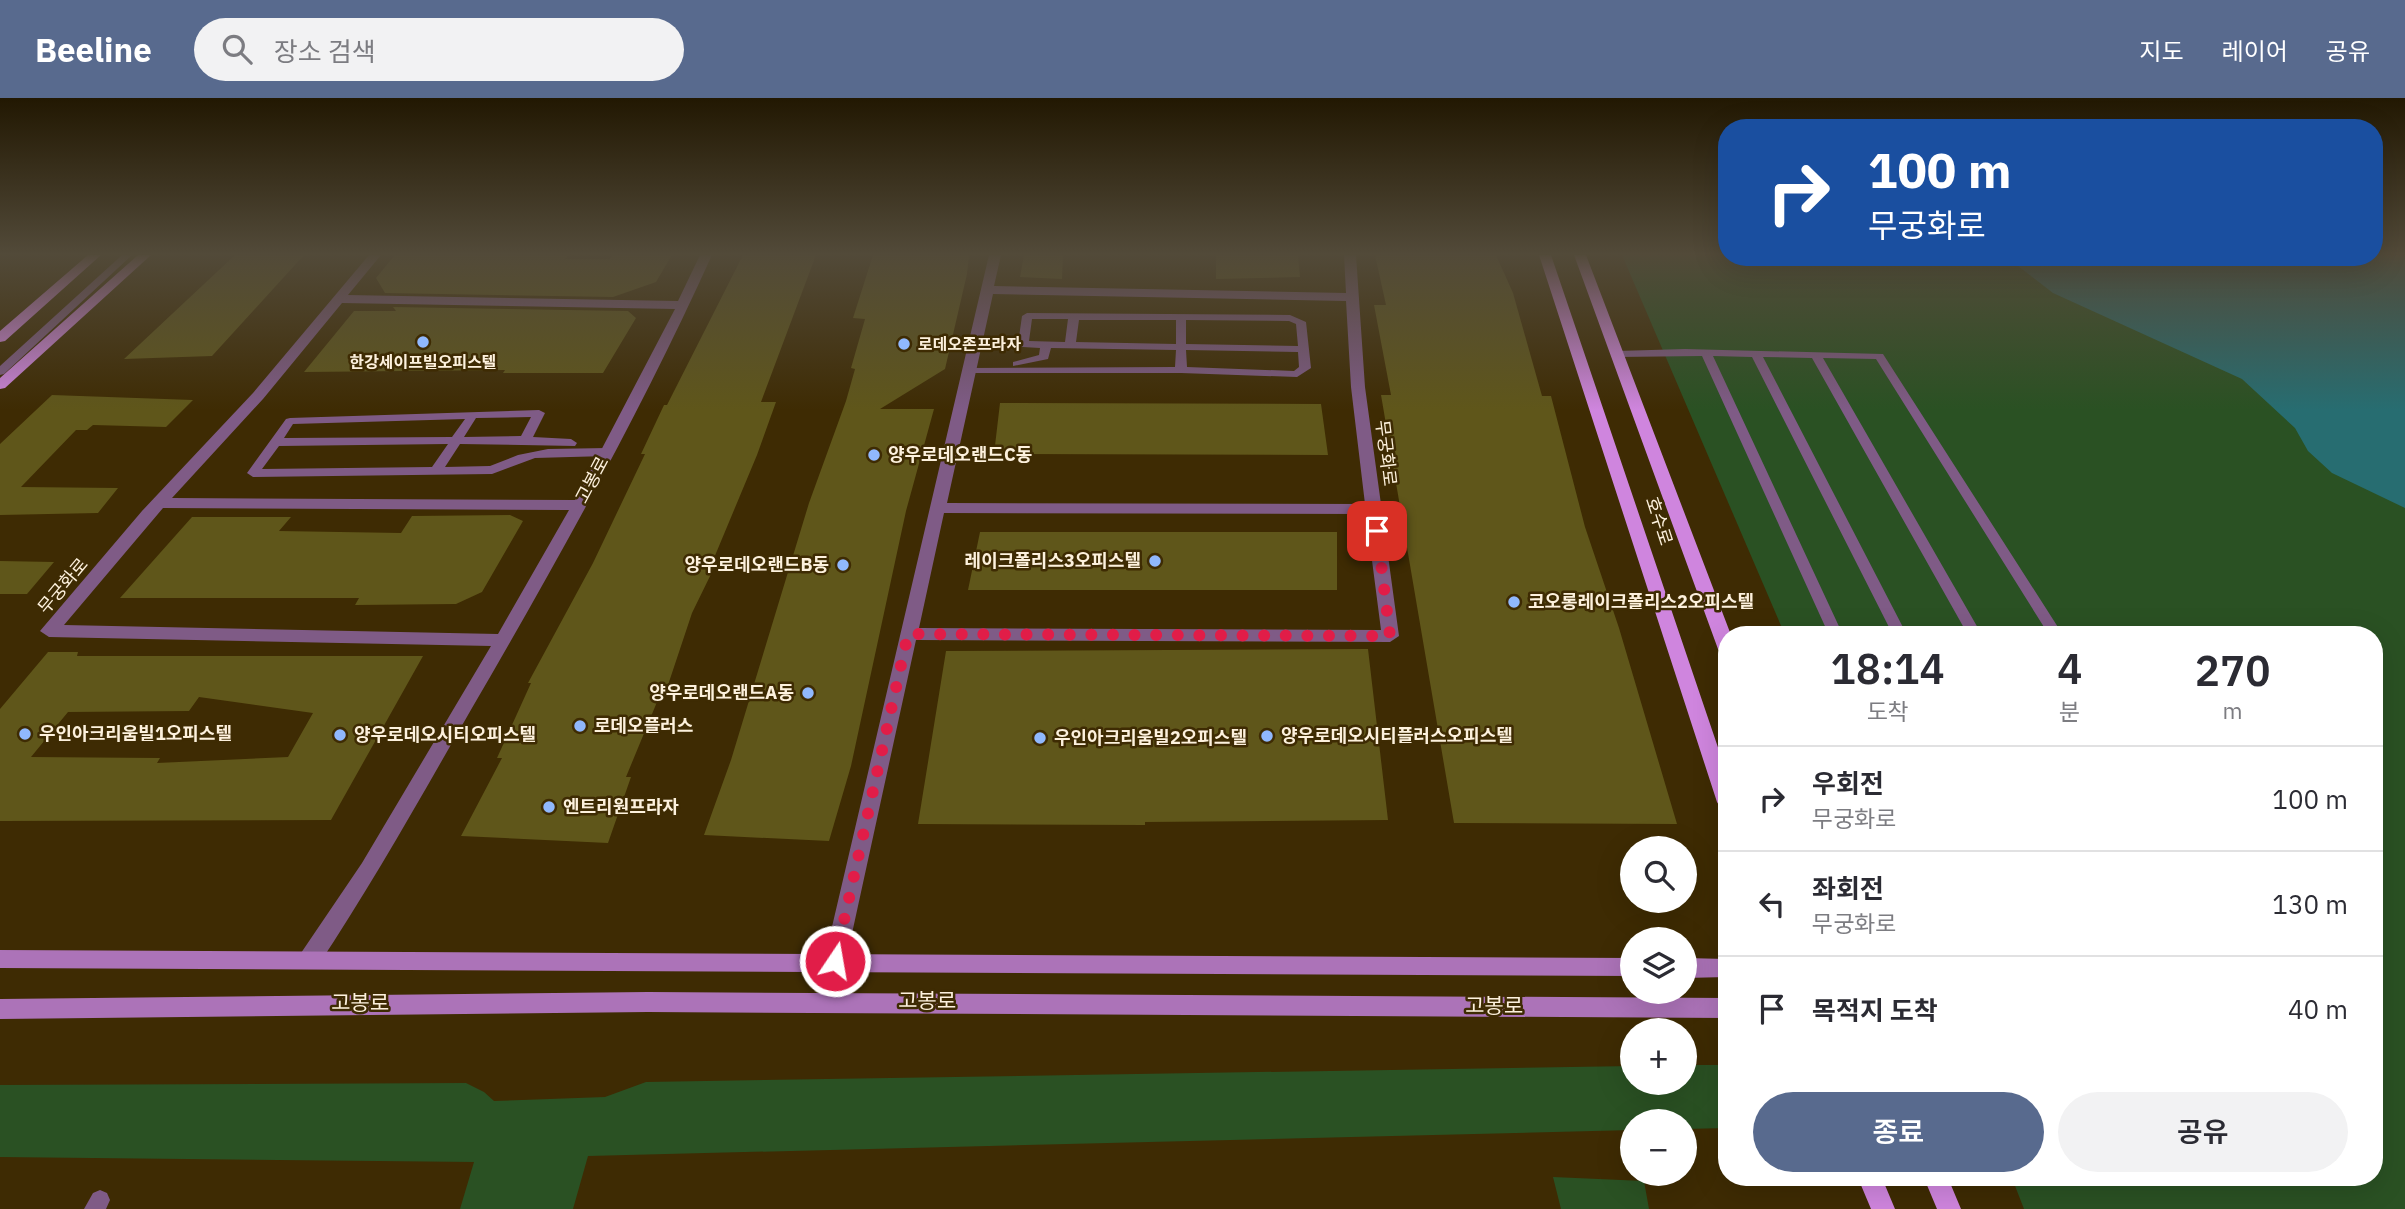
<!DOCTYPE html>
<html lang="ko">
<head>
<meta charset="utf-8">
<style>
  :root { --surface:#fff; --page:#f2f2f3; --text:#2b2b33; --muted:#7c7c81; --line:#e1e1e2; --accent:#586a8e }
  body { margin:0; font-family:"IBM Plex Sans","Noto Sans KR",sans-serif; background:var(--page); color:var(--text); height:100vh; display:flex; flex-direction:column; font-size:26px; white-space:nowrap }
  * { box-sizing:border-box; margin:0 }
  p { font-size:23px; color:var(--muted) }
  .icon { flex:none; width:38px; height:38px; fill:none; stroke:currentColor; stroke-width:2; stroke-linecap:round; stroke-linejoin:round }
  .map { position:relative; flex:1; overflow:hidden }
  .drawer { position:absolute; left:1718px; top:528px; width:665px; height:560px; display:flex; flex-direction:column; background:var(--surface); border-radius:28px; box-shadow:0 7px 28px #0002 }
  .drawer>* { flex:none }
  .guide { position:absolute; left:1718px; top:21px; width:665px; height:147px; border-radius:28px; box-shadow:0 7px 28px #0002; background:#1a4fa0; color:#fff; overflow:hidden }
  .tools { position:absolute; left:1620px; top:738px; display:grid; gap:14px }
  .tools a { display:grid; place-items:center; width:77px; height:77px; border-radius:50%; background:var(--surface); box-shadow:0 7px 28px #0002; font-size:35px }
  .pin { position:absolute; display:grid; place-items:center; width:60px; height:60px; color:#fff; margin:-30px; border-radius:14px; box-shadow:0 4px 10px #0006 }
  .me { position:absolute; width:77px; margin:-38px; rotate:12deg; stroke-linejoin:round; filter:drop-shadow(0 0 5px #0008) }
  .turn { display:flex; align-items:center; gap:24px; height:147px; padding:0 35px; font-size:32px }
  .turn .icon { width:91px; height:91px; stroke-width:2.5 }
  .turn b { display:block; font-size:49px; line-height:60px }
  .eta { display:flex; justify-content:space-evenly; align-items:center; height:119px; text-align:center }
  .eta b { font-size:42px; font-weight:600; line-height:49px }
  .button { display:flex; gap:14px; margin-top:auto; padding:14px 35px }
  .button a { flex:1; height:80px; border-radius:42px; background:var(--accent); color:#fff; font-size:28px; font-weight:600; line-height:80px; text-align:center }
  .button a+a { background:var(--page); color:var(--text) }
  ul { padding:0; list-style:none }
  li { display:flex; align-items:center; gap:21px; height:105px; padding:0 35px; border-top:2px solid var(--line) }
  li div { flex:1 }
  li b { display:block; font-size:26px }
  li em { font-style:normal }
  header { display:flex; align-items:center; gap:42px; box-sizing:border-box; height:98px; padding:0 35px; background:var(--accent); color:#fff }
  header strong { font-size:33px }
  nav { display:flex; gap:38px; margin-inline-start:auto; font-size:24px }
  .search { width:490px; height:63px; background:var(--page); display:flex; align-items:center; gap:18px; box-sizing:border-box; padding:0 24px; border-radius:38px; color:var(--muted); font-size:26px }
  .map>svg:first-child { display:block }
  .green { fill:#2a5123 }
  .water { fill:#276d71 }
  .building { fill:#5f561a; fill-rule:evenodd }
  .lines { fill:none; stroke-linecap:round; stroke-linejoin:round }
  .service { fill:#7f5b86; fill-rule:evenodd }
  .minor { fill:#7f5b86; fill-rule:evenodd }
  .secondary { fill:#ac73b8; fill-rule:evenodd }
  .primary { fill:#cf85de; fill-rule:evenodd }
  .route { stroke:#e11d48; stroke-width:12; stroke-dasharray:0 21.6 }
  .poi-dot { fill:#90b8fd; stroke:#3e2b03; stroke-width:2.5 }
  .labels { text-anchor:middle; stroke-width:5; stroke-linejoin:round; paint-order:stroke }
  .far-poi-label { font-size:16px; font-weight:bold; fill:#fdf1dd; stroke:#3e2b03; text-anchor:start }
  .street-label { font-size:18px; fill:#fdf1dd; stroke:#3e2b03 }
  .poi-label { font-size:18px; font-weight:bold; fill:#fdf1dd; stroke:#3e2b03; text-anchor:start }
  .near-street-label { font-size:21px; fill:#fdf1dd; stroke:#3e2b03 }
</style>
</head>
<body>
<header>
<strong>Beeline</strong>
<div class="search"><svg class="icon" aria-label="search" viewBox="0 0 24 24"><circle cx="10" cy="10" r="6"/><path d="M15 15l6 6"/></svg>장소 검색</div>
<nav><a>지도</a><a>레이어</a><a>공유</a></nav>
</header>
<div class="map">
<svg width="2405" height="1111" viewBox="0 0 2405 1111">
  <rect width="100%" height="100%" fill="#3e2b03"/>
  <!-- green -->
  <path class="green" d="M 1622,157 L 2375,159 L 2375,157 L 2405,157 L 2405,1111 L 2024,1111 L 2012,1080 L 2375,1080 L 2375,537 L 1785,537 Z
    M 1685,967 L 1727,967 L 1727,1030 L 1685,1031 L 1685,1024 L 1633,1024 L 1633,1032 L 588,1058 L 573,1111 L 460,1111 L 474,1064 L 0,1059 L 0,987 L 466,985 L 484,994 L 494,1003 L 605,999 L 646,984 L 1633,968 L 1633,985 L 1685,985 Z
    M 1553,1079 L 1644,1083 L 1649,1111 L 1561,1111 Z"/>
  <!-- water -->
  <path class="water" d="M 2375,157 L 2405,157 L 2405,410 L 2332,375 L 2308,353 L 2295,330 L 2242,281 L 2053,195 L 2009,161 L 2375,159 Z"/>
  <!-- building -->
  <path class="building" d="M 235,157 L 304,157 L 212,258 L 124,261 Z
    M 395,157 L 568,157 L 565,161 L 610,161 L 613,157 L 672,157 L 656,184 L 613,199 L 385,195 L 376,180 Z
    M 743,157 L 816,157 L 761,304 L 776,304 L 757,357 L 709,472 L 713,472 L 692,515 L 668,587 L 664,587 L 626,679 L 631,679 L 608,745 L 461,738 L 502,660 L 497,660 L 531,585 L 528,585 L 593,465 L 645,356 L 641,356 L 664,307 L 667,307 Z
    M 873,157 L 969,157 L 967,176 L 945,271 L 880,311 L 934,311 L 906,413 L 851,668 L 829,743 L 704,737 L 731,662 L 809,405 L 846,303 L 855,271 L 851,270 L 865,221 L 853,220 Z
    M 1024,157 L 1063,157 L 1062,181 L 1020,179 Z
    M 1216,157 L 1298,157 L 1300,179 L 1216,181 Z
    M 1375,157 L 1496,157 L 1513,195 L 1542,298 L 1551,298 L 1585,429 L 1619,530 L 1677,726 L 1454,725 L 1381,297 L 1391,297 L 1374,207 L 1386,207 Z
    M 393,209 L 628,213 L 636,220 L 603,275 L 503,275 L 505,272 L 304,274 L 354,213 L 396,213 Z
    M 52,297 L 193,302 L 166,329 L 93,327 L 87,332 L 76,332 L 21,389 L 118,390 L 98,415 L 0,417 L 0,346 Z
    M 1000,305 L 1321,306 L 1328,357 L 994,356 Z
    M 510,417 L 523,423 L 482,494 L 456,506 L 355,507 L 359,500 L 120,500 L 192,419 L 291,419 L 279,433 L 401,435 L 412,418 Z
    M 980,434 L 1337,434 L 1337,492 L 968,492 Z
    M 0,463 L 54,464 L 27,496 L 0,496 Z
    M 1368,551 L 1388,722 L 1145,724 L 1145,727 L 918,726 L 946,553 Z
    M 48,554 L 78,554 L 77,558 L 423,558 L 331,722 L 0,723 L 0,611 ZM 199,599 L 313,615 L 288,659 L 157,665 L 160,660 L 31,659 L 68,614 L 189,613 Z"/>
  <g class="lines">
    <!-- service -->
    <path class="service" d="M 122,157 L 132,157 L 4,276 L 0,277 L 0,268 Z
      M 1027,215 L 1290,217 L 1306,224 L 1311,270 L 1297,279 L 1181,275 L 964,275 L 964,271 L 968,270 L 1175,269 L 1176,252 L 1051,250 L 1048,261 L 1013,268 L 1013,264 L 1039,257 L 1040,250 L 1023,249 L 1018,246 L 1022,218 ZM 1032,221 L 1068,221 L 1065,244 L 1029,243 ZM 1079,222 L 1176,222 L 1176,246 L 1076,244 ZM 1186,222 L 1289,223 L 1296,226 L 1298,248 L 1186,246 ZM 1186,252 L 1298,254 L 1299,269 L 1294,273 L 1187,269 Z
      M 1685,251 L 1883,256 L 2063,537 L 2049,537 L 1876,261 L 1823,260 L 1982,537 L 1968,537 L 1812,260 L 1763,259 L 1907,537 L 1893,537 L 1752,259 L 1713,258 L 1843,537 L 1829,537 L 1702,258 L 1617,259 L 1612,256 L 1617,253 Z
      M 539,312 L 545,315 L 533,339 L 571,341 L 577,345 L 575,348 L 460,346 L 445,369 L 490,368 L 518,357 L 548,351 L 607,350 L 613,354 L 607,358 L 535,360 L 492,376 L 253,379 L 247,375 L 286,321 L 290,320 ZM 531,319 L 521,338 L 464,339 L 476,320 ZM 465,321 L 452,339 L 284,340 L 293,326 ZM 448,346 L 432,369 L 262,371 L 279,348 Z
      M 100,1092 L 107,1095 L 110,1102 L 106,1111 L 84,1111 L 93,1095 Z"/>
    <!-- minor -->
    <path class="minor" d="M 369,157 L 381,157 L 348,197 L 678,203 L 700,157 L 712,157 C 642,312 558,462 472,610 C 422,697 373,785 317,869 L 309,871 L 301,869 L 298,862 L 301,855 L 362,765 L 491,548 L 49,539 L 40,533 L 142,413 L 253,295 ZM 342,205 L 675,211 L 575,402 L 172,400 L 263,301 ZM 163,410 L 569,412 L 498,536 L 64,527 Z
      M 989,157 L 1001,157 L 994,188 L 1346,195 L 1344,157 L 1356,157 L 1365,289 L 1399,538 L 1390,544 L 916,542 L 846,863 L 843,870 L 835,872 L 827,870 L 824,863 ZM 993,196 L 1346,203 L 1351,289 L 1365,406 L 947,405 ZM 944,415 L 1366,416 L 1381,532 L 919,530 Z"/>
    <!-- secondary -->
    <path class="secondary" d="M 0,852 L 1633,860 L 1633,878 L 0,870 Z
      M 1685,860 L 1727,861 L 1727,879 L 1685,880 Z
      M 648,894 L 1727,900 L 1727,920 L 648,914 L 0,921 L 0,901 Z"/>
    <!-- primary -->
    <path class="primary" d="M 88,157 L 101,157 L 5,243 L 0,244 L 0,233 Z
      M 138,157 L 151,157 L 5,290 L 0,291 L 0,280 Z
      M 1539,157 L 1551,157 L 1727,676 L 1727,712 L 1720,709 L 1717,704 Z
      M 1574,157 L 1586,157 L 1731,537 L 1727,537 L 1727,557 L 1721,555 L 1718,551 Z
      M 1858,1080 L 1882,1080 L 1895,1111 L 1871,1111 Z
      M 1924,1080 L 1948,1080 L 1961,1111 L 1937,1111 Z"/>
  </g>
  <!-- sky -->
  <linearGradient id="sky" x2="0" y2="1"><stop stop-color="#221802"/><stop offset="0.5" stop-color="#524a39"/><stop offset="1" stop-color="#524a39" stop-opacity="0"/></linearGradient>
  <rect width="2405" height="312" fill="url(#sky)"/>
  <g class="lines">
    <!-- route -->
    <path class="route" d="M 835,863 L 908,536 L 1390,538 L 1377,433"/>
  </g>
  <!-- markers -->
  <g class="poi-dot">
    <circle cx="423" cy="244" r="7"/>
    <circle cx="904" cy="246" r="7"/>
    <circle cx="874" cy="357" r="7"/>
    <circle cx="1155" cy="463" r="7"/>
    <circle cx="843" cy="467" r="7"/>
    <circle cx="1514" cy="504" r="7"/>
    <circle cx="808" cy="595" r="7"/>
    <circle cx="580" cy="628" r="7"/>
    <circle cx="25" cy="636" r="7"/>
    <circle cx="340" cy="637" r="7"/>
    <circle cx="1267" cy="638" r="7"/>
    <circle cx="1040" cy="640" r="7"/>
    <circle cx="549" cy="709" r="7"/>
  </g>
  <g class="labels">
    <!-- far-poi labels -->
    <g class="far-poi-label">
      <text x="918" y="252">로데오존프라자</text>
      <text x="423" y="270" text-anchor="middle">한강세이프빌오피스텔</text>
    </g>
    <!-- street labels -->
    <g class="street-label">
      <text transform="translate(1386 355) rotate(83)" y="6">무궁화로</text>
      <text transform="translate(592 382) rotate(-62)" y="6">고봉로</text>
      <text transform="translate(1659 423) rotate(72)" y="6">호수로</text>
      <text transform="translate(63 488) rotate(-50)" y="6">무궁화로</text>
    </g>
    <!-- poi labels -->
    <g class="poi-label">
      <text x="888" y="363">양우로데오랜드C동</text>
      <text x="1141" y="469" text-anchor="end">레이크폴리스3오피스텔</text>
      <text x="829" y="473" text-anchor="end">양우로데오랜드B동</text>
      <text x="1528" y="510">코오롱레이크폴리스2오피스텔</text>
      <text x="794" y="601" text-anchor="end">양우로데오랜드A동</text>
      <text x="594" y="634">로데오플러스</text>
      <text x="39" y="642">우인아크리움빌1오피스텔</text>
      <text x="354" y="643">양우로데오시티오피스텔</text>
      <text x="1281" y="644">양우로데오시티플러스오피스텔</text>
      <text x="1054" y="646">우인아크리움빌2오피스텔</text>
      <text x="563" y="715">엔트리원프라자</text>
    </g>
    <!-- near-street labels -->
    <g class="near-street-label">
      <text x="927" y="910">고봉로</text>
      <text x="360" y="912">고봉로</text>
      <text x="1494" y="915">고봉로</text>
    </g>
  </g>
</svg>
<div class="tools">
<a><svg class="icon" aria-label="search" viewBox="0 0 24 24"><circle cx="10" cy="10" r="6"/><path d="M15 15l6 6"/></svg></a>
<a><svg class="icon" aria-label="layers" viewBox="0 0 24 24"><path d="M12 4l9 5-9 5-9-5zM3 14l9 5 9-5"/></svg></a>
<a>+</a>
<a>−</a>
</div>
<div class="pin" style="left:1377px;top:433px;background:#d93025"><svg class="icon" aria-label="arrive" viewBox="0 0 24 24"><path d="M6 21V4h12l-3 4 3 4H6"/></svg></div>
<svg class="me" style="left:835px;top:863px" viewBox="-20 -20 40 40"><circle r="17" fill="#e11d48" stroke="#fff" stroke-width="3"/><path d="M0-11L8 9 0 5-8 9z" fill="#fff"/></svg>
<div class="guide">
<div class="turn"><svg class="icon" aria-label="right" viewBox="0 0 24 24"><path d="M7 20v-9h11M14 6l5 5-5 5"/></svg><div><b>100 m</b>무궁화로</div></div>
</div>
<section class="drawer">
<div class="eta">
<div><b>18:14</b><p>도착</p></div>
<div><b>4</b><p>분</p></div>
<div><b>270</b><p>m</p></div>
</div>
<ul>
<li><svg class="icon" aria-label="right" viewBox="0 0 24 24"><path d="M7 20v-9h11M14 6l5 5-5 5"/></svg><div><b>우회전</b><p>무궁화로</p></div><em>100 m</em></li>
<li><svg class="icon" aria-label="left" viewBox="0 0 24 24"><path d="M17 20v-9H6M10 6l-5 5 5 5"/></svg><div><b>좌회전</b><p>무궁화로</p></div><em>130 m</em></li>
<li><svg class="icon" aria-label="arrive" viewBox="0 0 24 24"><path d="M6 21V4h12l-3 4 3 4H6"/></svg><div><b>목적지 도착</b></div><em>40 m</em></li>
</ul>
<div class="button"><a>종료</a><a>공유</a></div>
</section>
</div>
</body>
</html>
